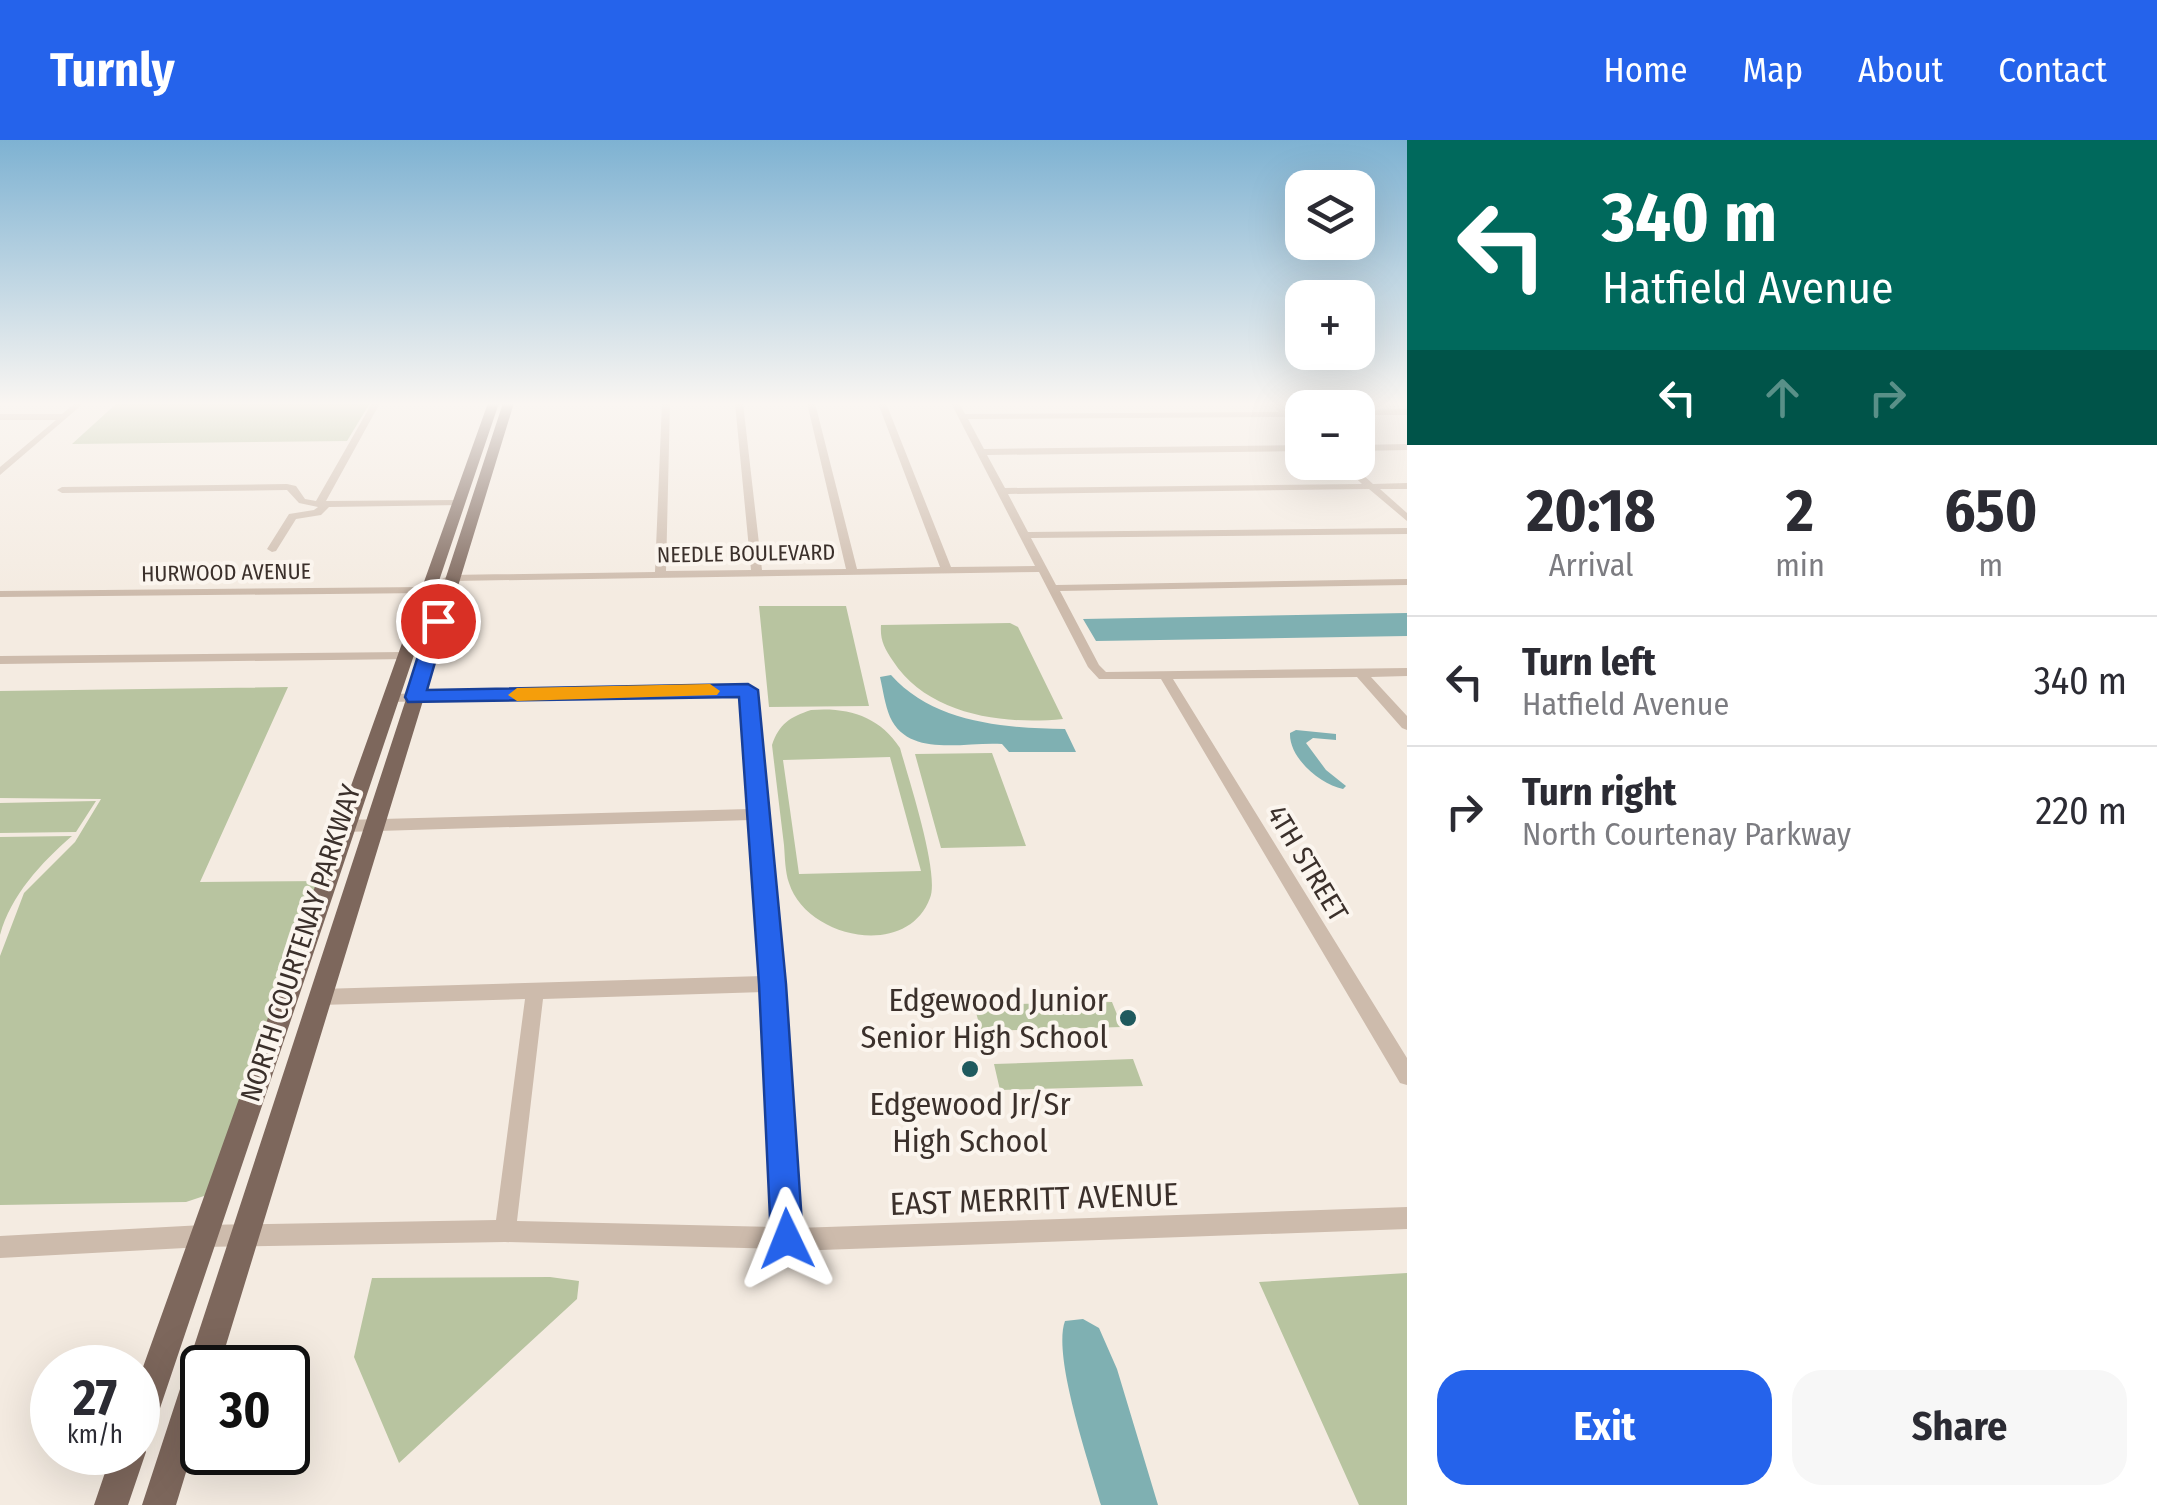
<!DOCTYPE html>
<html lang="en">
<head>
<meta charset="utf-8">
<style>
  :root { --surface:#fff; --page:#f7f7f7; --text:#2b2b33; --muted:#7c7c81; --line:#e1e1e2; --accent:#2563eb }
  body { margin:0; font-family:"Fira Sans Condensed",sans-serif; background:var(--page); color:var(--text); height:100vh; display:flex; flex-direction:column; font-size:38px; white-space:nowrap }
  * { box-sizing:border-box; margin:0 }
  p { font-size:32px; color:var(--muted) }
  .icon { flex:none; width:55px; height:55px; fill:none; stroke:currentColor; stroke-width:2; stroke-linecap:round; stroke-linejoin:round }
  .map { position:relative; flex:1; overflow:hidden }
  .details { display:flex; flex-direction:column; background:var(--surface); width:750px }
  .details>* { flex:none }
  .top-card { background:#00695c; color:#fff; overflow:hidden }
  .controls { position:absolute; left:1285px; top:30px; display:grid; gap:20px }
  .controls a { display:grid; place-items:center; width:90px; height:90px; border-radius:20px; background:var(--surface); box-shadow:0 10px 40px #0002; font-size:50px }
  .speed { position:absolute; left:30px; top:1205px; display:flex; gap:20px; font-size:50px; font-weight:700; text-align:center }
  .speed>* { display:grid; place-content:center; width:130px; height:130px; border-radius:50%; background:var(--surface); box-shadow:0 10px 40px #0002; line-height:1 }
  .speed small { font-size:25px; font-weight:400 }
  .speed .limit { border:5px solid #111; border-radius:15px; background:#fff; color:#111 }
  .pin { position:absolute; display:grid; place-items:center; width:85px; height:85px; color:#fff; margin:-42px; border:5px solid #fff; border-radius:50%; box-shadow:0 2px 10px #0007 }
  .me { position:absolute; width:110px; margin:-55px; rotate:358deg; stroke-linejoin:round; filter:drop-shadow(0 0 8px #0008) }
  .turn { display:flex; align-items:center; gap:35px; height:210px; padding:0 30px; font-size:45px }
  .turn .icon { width:130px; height:130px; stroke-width:2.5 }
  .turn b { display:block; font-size:70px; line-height:85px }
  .lanes { display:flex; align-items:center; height:95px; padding:0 30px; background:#0003; justify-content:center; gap:50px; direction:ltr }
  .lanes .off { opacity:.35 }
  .eta { display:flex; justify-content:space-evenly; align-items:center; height:170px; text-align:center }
  .eta b { font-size:60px; font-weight:700; line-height:70px }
  .button { display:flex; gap:20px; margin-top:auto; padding:20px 30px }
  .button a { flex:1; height:115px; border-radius:30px; background:var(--accent); color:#fff; font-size:40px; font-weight:700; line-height:115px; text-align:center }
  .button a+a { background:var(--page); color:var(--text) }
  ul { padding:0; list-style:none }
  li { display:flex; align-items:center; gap:30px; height:130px; padding:0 30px; border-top:2px solid var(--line) }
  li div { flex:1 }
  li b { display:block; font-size:38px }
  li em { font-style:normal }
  header { display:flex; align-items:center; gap:60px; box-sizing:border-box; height:140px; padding:0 50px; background:var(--accent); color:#fff }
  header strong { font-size:48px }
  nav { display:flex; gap:55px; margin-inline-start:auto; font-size:35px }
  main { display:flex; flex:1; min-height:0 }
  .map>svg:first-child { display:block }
  .green { fill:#b8c4a0; fill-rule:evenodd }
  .water { fill:#7fb0b2 }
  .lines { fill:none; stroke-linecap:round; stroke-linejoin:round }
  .minor { fill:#cdbbac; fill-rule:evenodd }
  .major { fill:#7d675c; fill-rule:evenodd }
  .route { fill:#2563eb; stroke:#184099; stroke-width:2.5 }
  .slow { fill:#f59e0b }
  .poi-dot { fill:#1f5a5e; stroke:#fbf5ee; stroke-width:4 }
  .labels { text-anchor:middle; stroke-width:8; stroke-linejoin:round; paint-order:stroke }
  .far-street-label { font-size:22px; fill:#3b302b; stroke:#fbf5ee }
  .street-label { font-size:28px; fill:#3b302b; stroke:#fbf5ee }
  .near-poi-label { font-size:32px; fill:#3b302b; stroke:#fbf5ee; text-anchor:end }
  .near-street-label { font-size:32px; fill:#3b302b; stroke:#fbf5ee }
</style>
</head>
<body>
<header>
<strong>Turnly</strong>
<nav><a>Home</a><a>Map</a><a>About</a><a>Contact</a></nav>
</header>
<main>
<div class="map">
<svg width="1407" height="1365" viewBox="0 0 1407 1365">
  <rect width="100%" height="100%" fill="#f4ebe1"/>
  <!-- green -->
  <path class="green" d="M 117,263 L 370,263 L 347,301 L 72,304 Z
    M 759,466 L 846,466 L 869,566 L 769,567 Z
    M 1010,483 L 1018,487 L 1063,579 C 1003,585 928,575 893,521 C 884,508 880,500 881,485 Z
    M 288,547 L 200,742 L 327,741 L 219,1051 L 186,1062 L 0,1065 L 0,816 L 24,753 L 75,702 L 101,659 L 0,658 L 0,551 Z
    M 811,570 C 848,567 879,576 900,608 C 908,637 940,734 930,758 C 907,820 806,798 789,743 C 785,732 785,717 784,705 C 780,672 776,639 772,605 C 779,584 790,577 811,570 ZM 890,617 L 921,731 L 799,734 L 783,620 Z
    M 992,613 L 1026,706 L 941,708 L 915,614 Z
    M 96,661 L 76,692 L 0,693 L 0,663 Z
    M 72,696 C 41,723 11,755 0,795 L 0,697 Z
    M 1112,862 L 1122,887 L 981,891 L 974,865 Z
    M 1133,919 L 1143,946 L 1000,950 L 994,924 Z
    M 1407,1133 L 1407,1365 L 1359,1365 L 1259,1142 Z
    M 550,1137 L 579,1141 L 577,1159 L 399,1323 L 354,1217 L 372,1138 Z"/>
  <!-- water -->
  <path class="water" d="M 1407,473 L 1407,496 L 1096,501 L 1083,479 Z
    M 891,535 C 934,583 1004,588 1065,589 L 1076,612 L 1009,612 L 1002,604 C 967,601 909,619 890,577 C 885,565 883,550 880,537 Z
    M 1296,590 L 1336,594 L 1336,600 L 1313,598 L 1306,603 L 1326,630 L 1346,646 L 1343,649 C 1320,644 1289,618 1290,593 Z
    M 1083,1179 L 1099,1188 L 1117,1229 L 1158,1365 L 1101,1365 C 1090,1325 1052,1216 1065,1181 Z"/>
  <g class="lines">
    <!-- minor -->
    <path class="minor" d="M 75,263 L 84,263 L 0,335 L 0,327 L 56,280 L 0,280 L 0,274 L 62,274 Z
      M 372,263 L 380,263 L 326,361 L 458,360 L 461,361 L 461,365 L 329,367 L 321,375 L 296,379 L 276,411 L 272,412 L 267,409 L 289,374 L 314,370 L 318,367 L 299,363 L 287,350 L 62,353 L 57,350 L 62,347 L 287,344 L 296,346 L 305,359 L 316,361 Z
      M 662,263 L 670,263 L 666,431 L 751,430 L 735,263 L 743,263 L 762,430 L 846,429 L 807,263 L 815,263 L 857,429 L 940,427 L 878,263 L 886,263 L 951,427 L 1035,426 L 951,263 L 959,263 L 965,274 L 1279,272 L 1270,263 L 1279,263 L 1289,272 L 1302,272 L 1302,276 L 1294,277 L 1302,284 L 1302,291 L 1284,277 L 968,279 L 984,309 L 1302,305 L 1302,311 L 987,315 L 1005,348 L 1362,344 L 1339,322 L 1349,322 L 1373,344 L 1407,343 L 1407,349 L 1380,349 L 1407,373 L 1407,381 L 1369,349 L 1008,354 L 1028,392 L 1407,388 L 1407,394 L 1031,398 L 1056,445 L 1407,439 L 1407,445 L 1060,451 L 1099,525 L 1106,532 L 1407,528 L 1407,536 L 1371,537 L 1407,576 L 1407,590 L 1402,588 L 1357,537 L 1173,539 L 1407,918 L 1407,945 L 1400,943 L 1161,539 L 1099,539 L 1088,527 L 1039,432 L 452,441 L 428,453 L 0,457 L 0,451 L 426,447 L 450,435 L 655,432 Z
      M 1407,269 L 1407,275 L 1358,275 L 1358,270 Z
      M 1407,304 L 1407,310 L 1358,311 L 1358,305 Z
      M 405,512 L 409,513 L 409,519 L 0,524 L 0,516 Z
      M 748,546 L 754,550 L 781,844 L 797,1088 L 1407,1067 L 1407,1089 L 821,1110 L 505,1102 L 203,1107 L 0,1118 L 0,1096 L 203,1085 L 496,1080 L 525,859 L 320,865 L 314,863 L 311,857 L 314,851 L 320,849 L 763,836 L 751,680 L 345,692 L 340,690 L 337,686 L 340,682 L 345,680 L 750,669 L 742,554 L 390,562 L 384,558 L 390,554 ZM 764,852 L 776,1087 L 517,1081 L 543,859 Z"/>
    <!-- major -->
    <path class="major" d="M 488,263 L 499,263 L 154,1286 L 150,1298 L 141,1301 L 146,1312 L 128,1365 L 94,1365 L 112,1312 L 138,1312 L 138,1241 Z
      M 503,263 L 514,263 L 219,1228 L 202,1228 L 202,1280 L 176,1365 L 142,1365 Z"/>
  </g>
  <!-- sky -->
  <linearGradient id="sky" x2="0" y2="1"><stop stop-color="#7eb2d2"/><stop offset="0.58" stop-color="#faf6f2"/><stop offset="1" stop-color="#faf6f2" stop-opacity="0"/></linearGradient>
  <rect width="1407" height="455" fill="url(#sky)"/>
  <!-- route -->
  <path class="route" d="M 438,476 L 447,481 L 427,550 L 748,544 L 758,550 L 786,844 L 803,1099 L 799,1111 L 787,1115 L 775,1111 L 771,1099 L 759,844 L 739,557 L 408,562 L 405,557 L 429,481 Z"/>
  <!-- slow -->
  <path class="slow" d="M 710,544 L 720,551 L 717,555 L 517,561 L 508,555 L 517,548 Z"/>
  <!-- markers -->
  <g class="poi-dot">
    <circle cx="1128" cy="878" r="10"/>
    <circle cx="970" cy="929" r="10"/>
  </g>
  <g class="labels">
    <!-- far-street labels -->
    <g class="far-street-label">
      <text transform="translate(746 413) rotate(-1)" y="8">NEEDLE BOULEVARD</text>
      <text transform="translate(226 432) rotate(-1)" y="8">HURWOOD AVENUE</text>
    </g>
    <!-- street labels -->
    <g class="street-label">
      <text transform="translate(1308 723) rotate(59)" y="10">4TH STREET</text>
      <text transform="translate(300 803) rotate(-72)" y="10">NORTH COURTENAY PARKWAY</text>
    </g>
    <!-- near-poi labels -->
    <g class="near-poi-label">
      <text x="1108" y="871">Edgewood Junior<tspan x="1108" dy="37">Senior High School</tspan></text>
      <text x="970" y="975" text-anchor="middle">Edgewood Jr/Sr<tspan x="970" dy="37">High School</tspan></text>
    </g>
    <!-- near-street labels -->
    <g class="near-street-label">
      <text transform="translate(1034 1059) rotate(-2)" y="11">EAST MERRITT AVENUE</text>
    </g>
  </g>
</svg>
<div class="controls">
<a><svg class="icon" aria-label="layers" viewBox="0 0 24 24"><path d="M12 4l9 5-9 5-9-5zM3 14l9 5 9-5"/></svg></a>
<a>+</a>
<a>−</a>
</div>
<div class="speed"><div>27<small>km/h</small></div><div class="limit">30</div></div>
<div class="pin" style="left:438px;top:481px;background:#d93025"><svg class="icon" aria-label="arrive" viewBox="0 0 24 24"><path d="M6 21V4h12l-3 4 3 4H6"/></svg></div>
<svg class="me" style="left:787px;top:1099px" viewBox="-20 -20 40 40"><path d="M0-17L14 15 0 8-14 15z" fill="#2563eb" stroke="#fff" stroke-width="4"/></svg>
</div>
<section class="details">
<div class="top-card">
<div class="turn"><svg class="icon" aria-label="left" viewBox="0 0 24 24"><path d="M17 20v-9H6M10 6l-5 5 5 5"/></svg><div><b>340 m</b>Hatfield Avenue</div></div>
<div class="lanes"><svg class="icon" aria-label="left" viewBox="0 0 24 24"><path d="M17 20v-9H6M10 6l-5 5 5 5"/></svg><svg class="icon off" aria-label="ahead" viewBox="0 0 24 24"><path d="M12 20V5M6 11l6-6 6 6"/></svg><svg class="icon off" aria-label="right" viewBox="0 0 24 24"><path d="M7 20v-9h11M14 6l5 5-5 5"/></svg></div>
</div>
<div class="eta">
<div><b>20:18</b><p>Arrival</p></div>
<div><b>2</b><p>min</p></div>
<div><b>650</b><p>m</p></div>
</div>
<ul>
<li><svg class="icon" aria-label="left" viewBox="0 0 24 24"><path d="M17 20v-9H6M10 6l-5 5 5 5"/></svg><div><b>Turn left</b><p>Hatfield Avenue</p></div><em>340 m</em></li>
<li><svg class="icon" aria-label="right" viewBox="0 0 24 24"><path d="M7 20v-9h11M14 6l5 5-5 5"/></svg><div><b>Turn right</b><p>North Courtenay Parkway</p></div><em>220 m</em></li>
</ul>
<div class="button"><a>Exit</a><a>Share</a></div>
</section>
</main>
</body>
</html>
